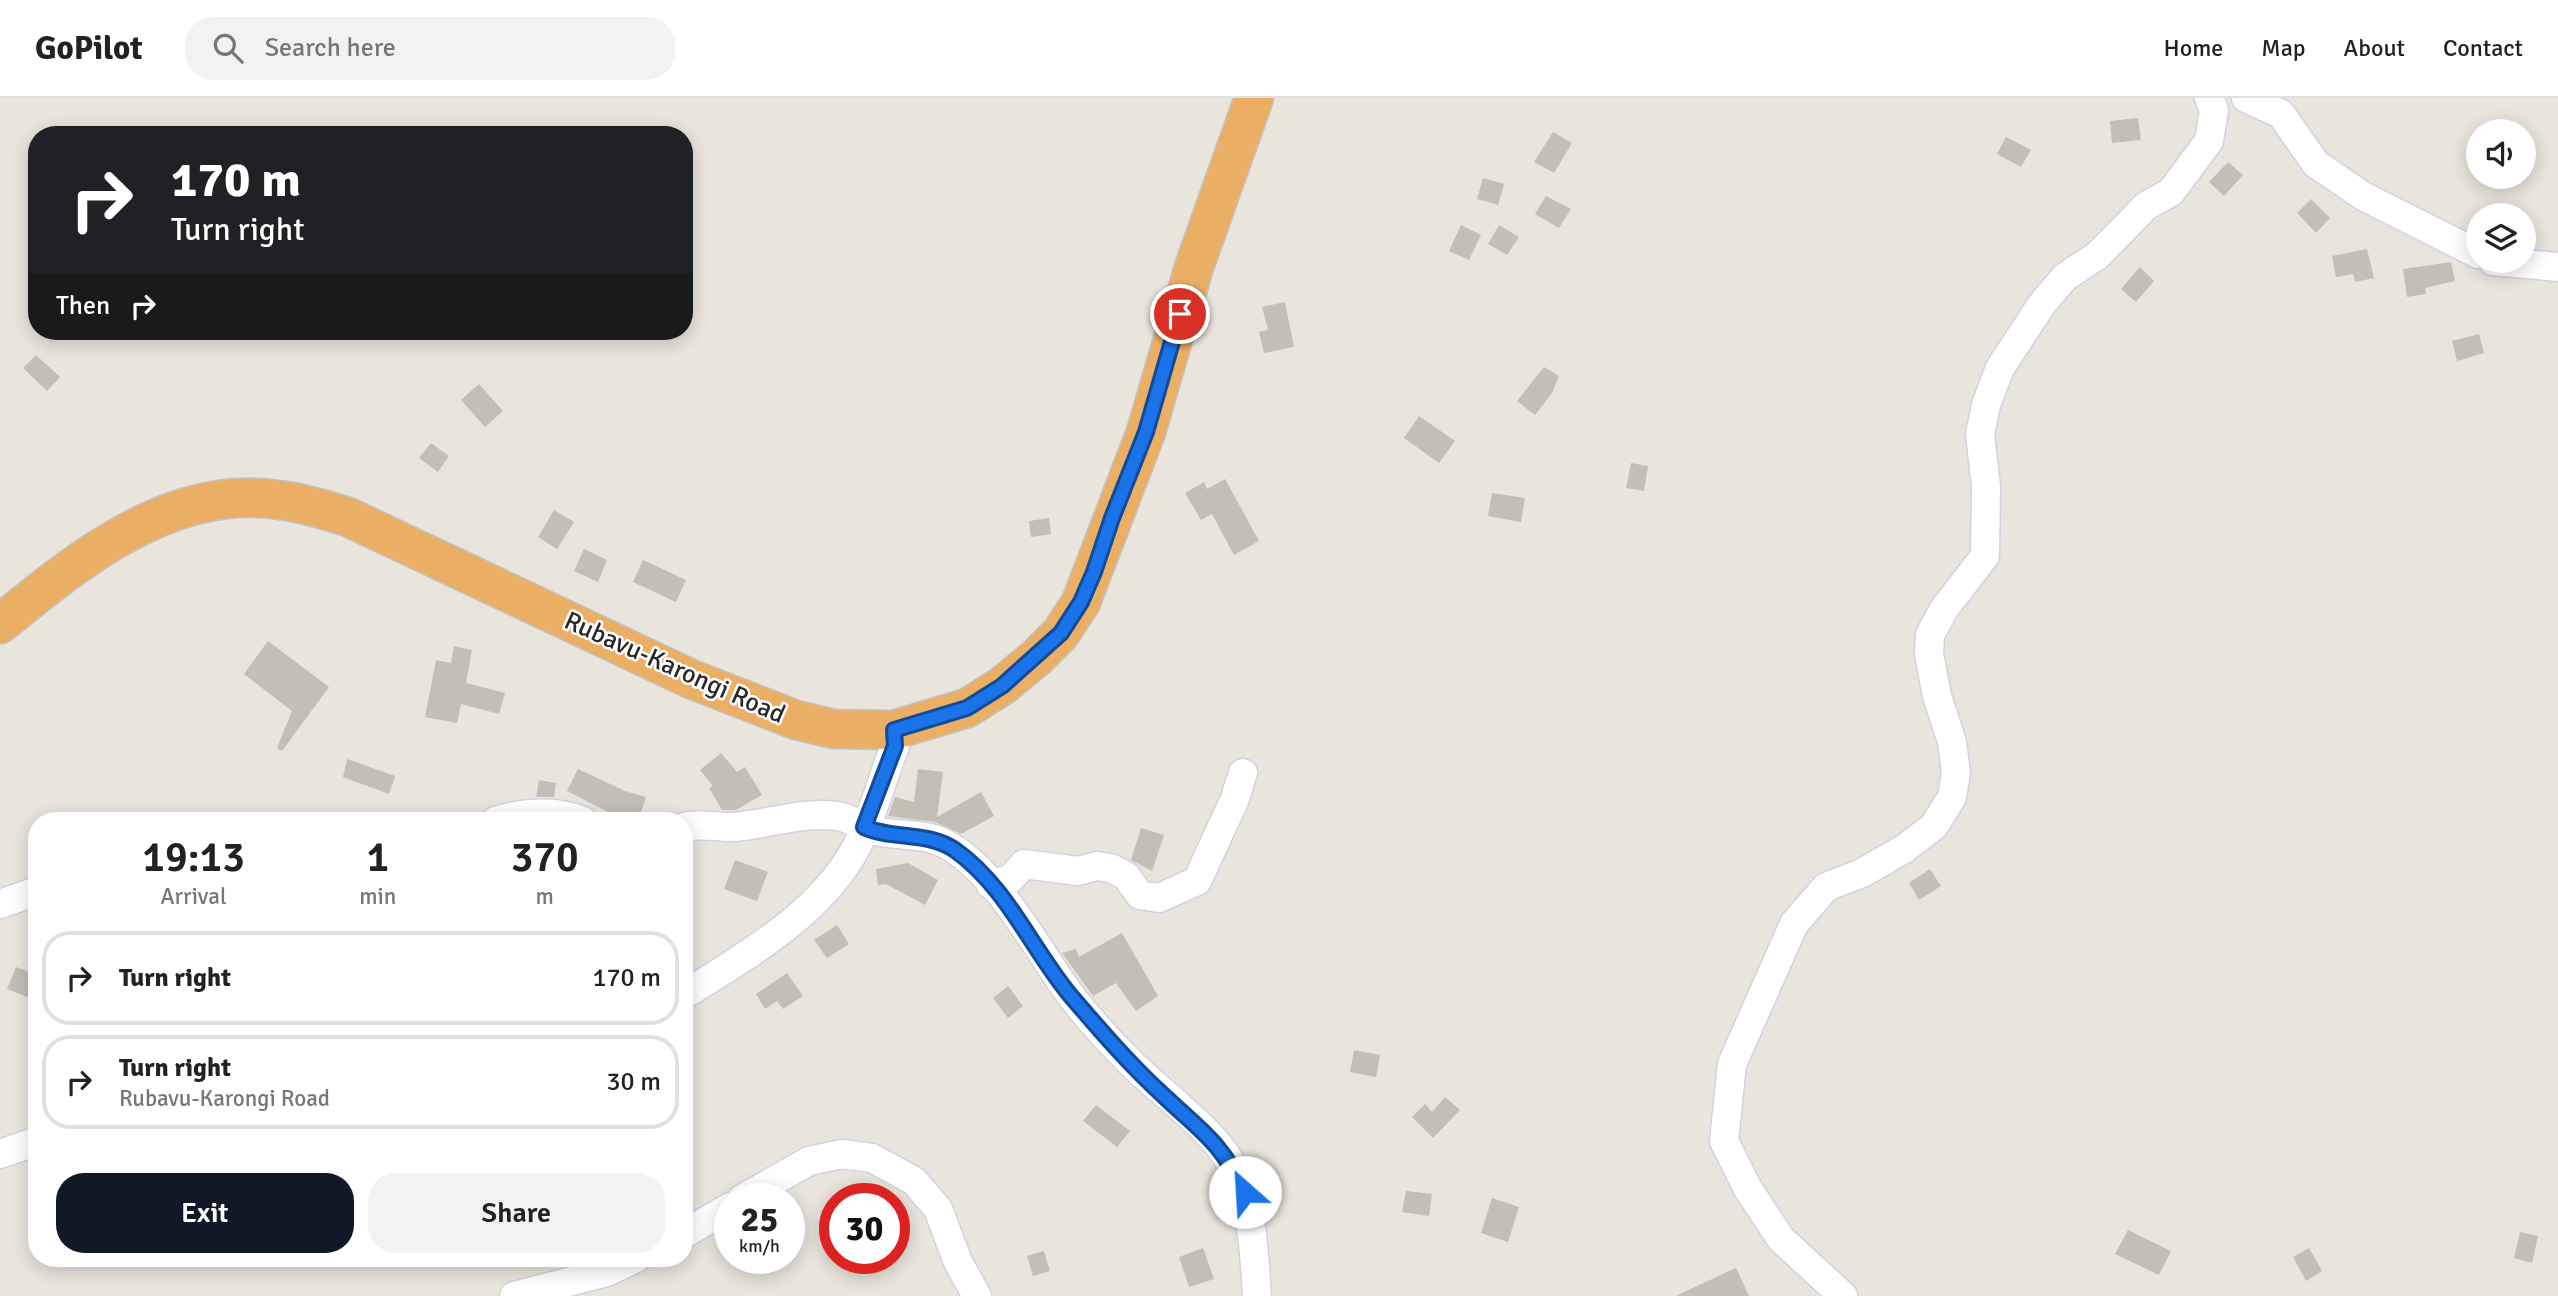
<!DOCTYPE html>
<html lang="en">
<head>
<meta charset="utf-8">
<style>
  :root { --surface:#fff; --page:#f2f2f2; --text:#222; --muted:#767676; --line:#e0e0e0; --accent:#111827 }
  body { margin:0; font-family:Signika,sans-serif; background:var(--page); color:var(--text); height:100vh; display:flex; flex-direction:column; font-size:26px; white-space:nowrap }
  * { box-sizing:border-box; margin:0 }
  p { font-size:23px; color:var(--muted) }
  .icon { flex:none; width:38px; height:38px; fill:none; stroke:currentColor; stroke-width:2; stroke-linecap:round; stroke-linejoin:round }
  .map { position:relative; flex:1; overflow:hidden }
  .side { position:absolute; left:28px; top:714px; width:665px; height:455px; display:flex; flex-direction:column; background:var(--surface); border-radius:28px; box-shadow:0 4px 18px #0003 }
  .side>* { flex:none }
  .hud { position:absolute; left:28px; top:28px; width:665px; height:214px; border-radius:28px; box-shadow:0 4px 18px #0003; background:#202124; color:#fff; overflow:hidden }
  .buttons { position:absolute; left:2466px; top:21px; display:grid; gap:14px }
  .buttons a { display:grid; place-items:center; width:70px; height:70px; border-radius:50%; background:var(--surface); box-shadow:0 4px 18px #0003; font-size:35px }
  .speed { position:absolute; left:714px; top:1085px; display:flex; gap:14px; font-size:35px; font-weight:700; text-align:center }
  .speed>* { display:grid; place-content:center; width:91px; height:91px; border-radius:50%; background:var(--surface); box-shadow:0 4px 18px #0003; line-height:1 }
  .speed small { font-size:18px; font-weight:400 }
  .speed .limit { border:10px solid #d22; background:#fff; color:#111 }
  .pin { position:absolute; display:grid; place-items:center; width:60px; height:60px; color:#fff; margin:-30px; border:4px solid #fff; border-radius:50%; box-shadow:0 2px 7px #0007 }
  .me { position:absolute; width:77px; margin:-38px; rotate:334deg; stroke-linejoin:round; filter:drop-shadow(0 0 5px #0008) }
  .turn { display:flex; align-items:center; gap:24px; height:147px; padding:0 28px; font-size:32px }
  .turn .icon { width:91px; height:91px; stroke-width:2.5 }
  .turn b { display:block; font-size:49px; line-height:60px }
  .then { display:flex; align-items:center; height:66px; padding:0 28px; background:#0003; gap:14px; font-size:26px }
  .eta { display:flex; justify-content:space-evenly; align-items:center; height:119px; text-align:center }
  .eta b { font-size:42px; font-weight:600; line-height:49px }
  .cta { display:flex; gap:14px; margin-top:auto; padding:14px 28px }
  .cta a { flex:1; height:80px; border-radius:28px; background:var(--accent); color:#fff; font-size:28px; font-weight:600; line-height:80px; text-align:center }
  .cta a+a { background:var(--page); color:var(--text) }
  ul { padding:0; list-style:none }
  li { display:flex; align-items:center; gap:21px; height:94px; margin:0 14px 10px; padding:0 14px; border:4px solid var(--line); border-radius:28px }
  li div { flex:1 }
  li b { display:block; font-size:26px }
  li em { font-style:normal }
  header { display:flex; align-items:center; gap:42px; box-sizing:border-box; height:98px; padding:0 35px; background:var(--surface); border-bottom:2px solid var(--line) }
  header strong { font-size:33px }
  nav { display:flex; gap:38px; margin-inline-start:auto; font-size:24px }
  .search { width:490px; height:63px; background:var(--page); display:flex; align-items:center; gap:18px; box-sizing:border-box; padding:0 24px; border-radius:28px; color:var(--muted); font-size:26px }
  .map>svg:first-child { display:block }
  .building { fill:#c2beb8 }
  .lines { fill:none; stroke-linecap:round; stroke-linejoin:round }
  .minor-casing { stroke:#d1d2e0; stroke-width:31 }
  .highway-casing { stroke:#c3c3c3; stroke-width:41 }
  .minor { stroke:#fff; stroke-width:28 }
  .highway { stroke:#ebae65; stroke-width:38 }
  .route-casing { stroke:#114b97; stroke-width:18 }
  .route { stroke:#1a73e8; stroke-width:12 }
  .labels { text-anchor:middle; stroke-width:5; stroke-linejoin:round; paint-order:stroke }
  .street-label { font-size:26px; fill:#282828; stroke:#fff }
</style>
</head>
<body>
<header>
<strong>GoPilot</strong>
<div class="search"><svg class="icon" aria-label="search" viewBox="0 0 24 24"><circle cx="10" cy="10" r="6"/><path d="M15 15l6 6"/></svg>Search here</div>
<nav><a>Home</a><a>Map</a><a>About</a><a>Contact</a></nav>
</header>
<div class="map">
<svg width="2558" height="1198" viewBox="0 0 2558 1198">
  <rect width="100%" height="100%" fill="#e9e5dc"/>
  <!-- building -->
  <path class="building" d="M 2138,20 L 2141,42 L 2112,45 L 2110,23 Z
    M 1553,34 L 1572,45 L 1554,75 L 1534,64 Z
    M 2006,39 L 2031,52 L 2021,69 L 1997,56 Z
    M 2228,64 L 2243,77 L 2224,98 L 2209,84 Z
    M 1483,80 L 1504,86 L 1498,107 L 1477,101 Z
    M 1546,98 L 1571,111 L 1559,130 L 1535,116 Z
    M 2311,101 L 2330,120 L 2316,135 L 2297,115 Z
    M 1461,127 L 1481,137 L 1469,162 L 1449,153 Z
    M 1499,127 L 1519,139 L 1507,157 L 1488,146 Z
    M 2367,151 L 2374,180 L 2355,184 L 2353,176 L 2336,179 L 2332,158 Z
    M 2451,164 L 2455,183 L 2425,190 L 2426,196 L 2407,199 L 2403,171 Z
    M 2140,169 L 2154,183 L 2136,204 L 2121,191 Z
    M 1285,204 L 1294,249 L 1264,255 L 1259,234 L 1268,232 L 1262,209 Z
    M 2479,236 L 2484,255 L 2457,263 L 2452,243 Z
    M 36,257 L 60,279 L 47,293 L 23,270 Z
    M 1544,269 L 1559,278 L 1552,295 L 1535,317 L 1517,303 Z
    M 479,286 L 503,313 L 485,329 L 461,302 Z
    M 1419,318 L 1455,343 L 1439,365 L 1404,340 Z
    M 431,345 L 449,358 L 438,374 L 419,360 Z
    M 1631,365 L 1648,368 L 1644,393 L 1626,390 Z
    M 1225,381 L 1259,443 L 1234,457 L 1212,416 L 1201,422 L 1185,395 L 1204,384 L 1207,391 Z
    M 1492,395 L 1525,400 L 1521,424 L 1488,418 Z
    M 554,412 L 574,424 L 557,451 L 538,439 Z
    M 1049,420 L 1051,436 L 1031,439 L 1029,423 Z
    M 584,451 L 607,462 L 598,484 L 574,473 Z
    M 643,462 L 686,482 L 676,504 L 633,484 Z
    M 268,543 L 329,589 L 282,653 L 277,650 L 292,613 L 244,576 Z
    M 454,548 L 472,552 L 466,585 L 505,595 L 499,616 L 461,606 L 457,625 L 425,619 L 436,562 L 451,565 Z
    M 721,655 L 737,674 L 745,669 L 762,697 L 736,712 L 722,712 L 709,690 L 713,688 L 700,672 Z
    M 347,661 L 395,678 L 389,696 L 343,679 Z
    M 578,671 L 625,693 L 646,699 L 638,723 L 616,718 L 567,693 Z
    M 918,671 L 943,674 L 937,719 L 981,694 L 994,718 L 961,736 L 935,724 L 888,718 L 895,699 L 914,704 Z
    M 539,682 L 556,685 L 554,699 L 536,699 Z
    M 1141,730 L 1164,737 L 1152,773 L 1131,762 Z
    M 735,762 L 768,774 L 757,803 L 724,791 Z
    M 908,765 L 938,782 L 925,807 L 886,786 L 878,787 L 876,771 Z
    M 1930,771 L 1941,788 L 1919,802 L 1909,785 Z
    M 837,827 L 849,846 L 827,860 L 814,842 Z
    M 1122,835 L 1158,898 L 1136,913 L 1116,885 L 1093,898 L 1062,855 L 1076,851 L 1079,859 Z
    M 16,869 L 37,877 L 37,903 L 7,891 Z
    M 787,875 L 803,898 L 783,911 L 777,903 L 765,911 L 756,896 Z
    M 1008,888 L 1023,908 L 1008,920 L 993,900 Z
    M 1354,952 L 1380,957 L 1376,979 L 1350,974 Z
    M 1445,999 L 1460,1012 L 1433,1040 L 1412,1019 L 1425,1006 L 1432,1014 Z
    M 1096,1007 L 1130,1033 L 1117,1049 L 1083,1023 Z
    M 1406,1093 L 1432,1096 L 1429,1118 L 1402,1114 Z
    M 1492,1100 L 1519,1109 L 1508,1144 L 1481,1135 Z
    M 2128,1132 L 2171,1153 L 2159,1177 L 2115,1156 Z
    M 2520,1134 L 2538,1138 L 2532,1165 L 2514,1160 Z
    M 1203,1150 L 1214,1181 L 1189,1189 L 1179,1159 Z
    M 2309,1150 L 2322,1173 L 2306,1183 L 2293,1159 Z
    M 1044,1153 L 1050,1173 L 1033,1178 L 1027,1158 Z
    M 1736,1170 L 1749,1198 L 1676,1198 L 1727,1174 Z"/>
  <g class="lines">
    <!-- minor casing -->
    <g class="minor-casing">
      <path id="minor" d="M 2246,0 L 2281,16 L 2316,66 L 2363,98 L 2478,156
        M 2493,163 L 2558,169
        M 496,723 C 522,714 558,712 583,723
        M 684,729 C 699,725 716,729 732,729 C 767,727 802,713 837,718 C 852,720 862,730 876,733 C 896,738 920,735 939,743 C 990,764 1035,847 1066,891 C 1084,916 1107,941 1129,963 C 1156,991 1213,1032 1230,1064 C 1253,1106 1254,1152 1257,1198
        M 990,786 L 1010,781 L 1024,766 L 1078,773 L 1097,768 L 1111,770 L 1126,778 L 1140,797 L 1159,800 L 1197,783 L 1234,703 L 1243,675
        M 0,806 L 37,793
        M 684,897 C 746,858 822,815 857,748 C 873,718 882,681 895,648 L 894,632
        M 0,1056 L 37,1043
        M 742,1101 L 809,1063 L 842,1056 L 872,1060 L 914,1083 L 938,1111 L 958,1164 L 977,1198
        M 684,1136 L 730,1109
        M 514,1198 L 607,1174 L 636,1160
        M 1843,1198 L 1781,1141 L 1748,1091 L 1724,1043 L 1732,966 L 1794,826 L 1826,789 L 1862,775 L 1904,751 L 1934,728 L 1952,699 L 1956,675 L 1952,644 L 1937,598 L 1929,556 L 1930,537 L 1944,511 L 1985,458 L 1986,388 L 1980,336 L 1986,307 L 2000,270 L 2042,206 L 2065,179 L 2098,157 L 2146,108 L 2171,94 L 2209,43 L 2214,12 L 2209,0"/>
    </g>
    <!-- highway casing -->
    <g class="highway-casing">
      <path id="highway" d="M 0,526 C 64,474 141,410 227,401 C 269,396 308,406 348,419 L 691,581 L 796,622 L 834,631 L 894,632 L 967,610 L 1002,588 L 1036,560 L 1061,535 L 1081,504 L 1146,334 L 1194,169 L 1254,0"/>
    </g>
    <!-- minor -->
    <use href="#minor" class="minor"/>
    <!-- highway -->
    <use href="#highway" class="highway"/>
  </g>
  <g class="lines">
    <!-- route casing -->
    <g class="route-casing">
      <path id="route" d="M 1180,216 L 1146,334 L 1112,420 L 1094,474 L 1081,504 L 1061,535 L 1002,588 L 967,610 L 894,632 L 895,648 L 864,729 C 893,742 927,733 955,752 C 1007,789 1031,850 1070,897 C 1100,932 1130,967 1164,998 C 1202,1034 1221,1044 1245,1094"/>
    </g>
    <!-- route -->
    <use href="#route" class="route"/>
  </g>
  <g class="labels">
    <!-- street labels -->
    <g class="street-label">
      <text transform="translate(675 569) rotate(24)" y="9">Rubavu-Karongi Road</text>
    </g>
  </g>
</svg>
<div class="buttons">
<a><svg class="icon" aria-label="sound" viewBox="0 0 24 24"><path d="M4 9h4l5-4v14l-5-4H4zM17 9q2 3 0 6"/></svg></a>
<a><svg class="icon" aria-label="layers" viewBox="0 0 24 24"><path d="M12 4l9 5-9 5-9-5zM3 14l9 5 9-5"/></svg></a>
</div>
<div class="speed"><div>25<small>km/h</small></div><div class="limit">30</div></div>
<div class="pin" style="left:1180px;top:216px;background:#d93025"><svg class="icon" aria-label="arrive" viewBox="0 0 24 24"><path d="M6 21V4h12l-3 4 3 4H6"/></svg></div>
<svg class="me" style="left:1245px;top:1094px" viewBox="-20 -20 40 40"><circle r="19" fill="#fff"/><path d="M0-13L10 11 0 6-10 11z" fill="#1a73e8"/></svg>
<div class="hud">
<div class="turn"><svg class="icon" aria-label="right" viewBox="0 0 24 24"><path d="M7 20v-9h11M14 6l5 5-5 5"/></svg><div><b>170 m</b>Turn right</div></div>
<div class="then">Then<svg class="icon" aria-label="right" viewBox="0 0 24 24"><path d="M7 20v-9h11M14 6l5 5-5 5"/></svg></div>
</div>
<section class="side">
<div class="eta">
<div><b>19:13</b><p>Arrival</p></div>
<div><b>1</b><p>min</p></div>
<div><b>370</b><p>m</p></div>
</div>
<ul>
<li><svg class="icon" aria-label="right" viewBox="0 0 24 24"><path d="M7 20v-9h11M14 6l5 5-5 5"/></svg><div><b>Turn right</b></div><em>170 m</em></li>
<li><svg class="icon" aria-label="right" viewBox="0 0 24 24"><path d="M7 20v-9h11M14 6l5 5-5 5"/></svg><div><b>Turn right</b><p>Rubavu-Karongi Road</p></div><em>30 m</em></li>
</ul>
<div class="cta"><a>Exit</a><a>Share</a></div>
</section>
</div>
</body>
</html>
